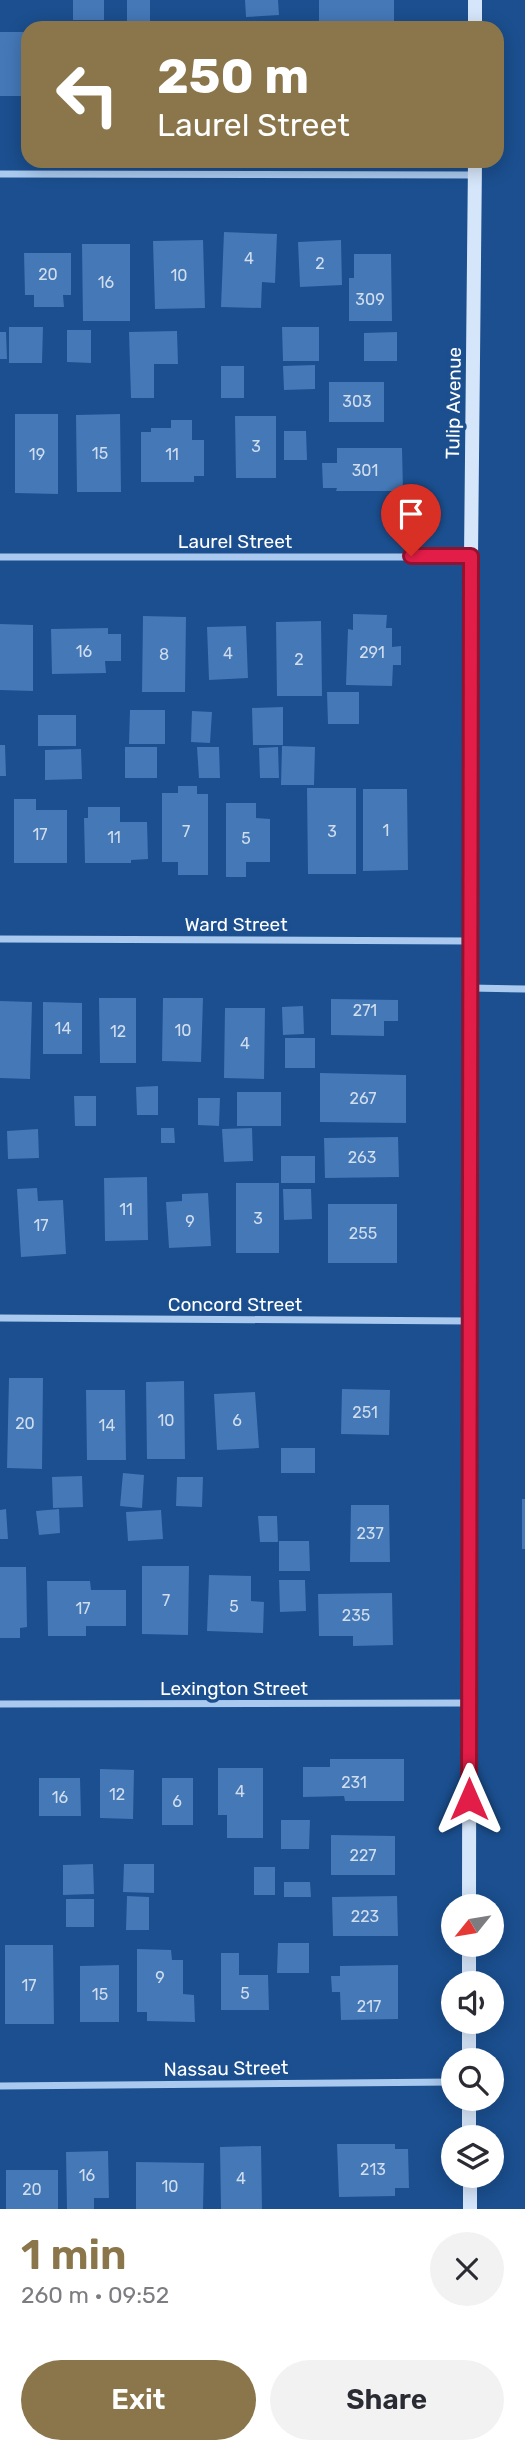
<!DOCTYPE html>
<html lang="en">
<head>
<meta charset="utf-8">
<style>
  :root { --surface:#fff; --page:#f2f2f3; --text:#2b2b33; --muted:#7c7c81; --accent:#8a764a }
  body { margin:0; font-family:Rubik,sans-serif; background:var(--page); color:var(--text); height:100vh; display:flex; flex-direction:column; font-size:26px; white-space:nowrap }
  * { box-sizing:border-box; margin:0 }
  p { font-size:23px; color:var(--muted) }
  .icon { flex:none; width:38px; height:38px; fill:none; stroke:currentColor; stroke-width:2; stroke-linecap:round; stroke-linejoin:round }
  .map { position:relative; height:2209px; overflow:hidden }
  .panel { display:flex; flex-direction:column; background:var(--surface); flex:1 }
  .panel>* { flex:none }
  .guide { position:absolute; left:21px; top:21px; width:483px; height:147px; border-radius:21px; box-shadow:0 4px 18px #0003; background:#8a764a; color:#fff; overflow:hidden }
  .needle { width:46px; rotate:240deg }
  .controls { position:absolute; left:441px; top:1894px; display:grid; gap:14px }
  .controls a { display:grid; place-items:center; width:63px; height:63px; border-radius:50%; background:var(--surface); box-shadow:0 4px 18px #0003; font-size:35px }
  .pin { position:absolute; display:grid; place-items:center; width:60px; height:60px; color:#fff; margin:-72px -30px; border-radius:50% 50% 50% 0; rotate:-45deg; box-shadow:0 0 7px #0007 }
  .pin .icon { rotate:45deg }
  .me { position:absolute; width:77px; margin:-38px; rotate:0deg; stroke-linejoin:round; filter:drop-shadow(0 0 5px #0008) }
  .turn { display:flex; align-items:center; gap:24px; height:147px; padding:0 21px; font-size:32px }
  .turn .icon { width:91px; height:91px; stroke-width:2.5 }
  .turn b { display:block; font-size:49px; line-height:60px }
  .round { display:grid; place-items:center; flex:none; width:74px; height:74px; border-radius:37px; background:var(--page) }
  .head { display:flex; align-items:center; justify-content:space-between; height:119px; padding:0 21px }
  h1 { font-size:42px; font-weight:600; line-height:52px; color:var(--accent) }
  .primary-button { display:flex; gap:14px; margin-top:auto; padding:14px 21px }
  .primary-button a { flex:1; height:80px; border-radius:42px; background:var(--accent); color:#fff; font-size:28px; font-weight:600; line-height:80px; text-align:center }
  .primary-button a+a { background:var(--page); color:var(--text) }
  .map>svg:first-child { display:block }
  .building { fill:#4478b7 }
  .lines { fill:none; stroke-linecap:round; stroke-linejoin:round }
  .minor { stroke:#a9c9ee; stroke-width:7 }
  .secondary { stroke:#d6e6fa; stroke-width:14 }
  .route-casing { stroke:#92132f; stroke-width:18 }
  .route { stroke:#e11d48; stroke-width:12 }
  .labels { text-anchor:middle; stroke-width:7; stroke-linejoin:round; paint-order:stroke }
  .number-label { font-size:16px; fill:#d0dded }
  .street-label { font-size:19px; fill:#fff; stroke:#1b4f8f }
</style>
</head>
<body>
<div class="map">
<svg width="525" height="2209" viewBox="0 0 525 2209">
  <rect width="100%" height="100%" fill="#1b4f8f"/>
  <!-- building -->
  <path class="building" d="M 73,0 L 104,0 L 104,20 L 73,20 Z
    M 127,0 L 150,0 L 150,21 L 127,21 Z
    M 245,0 L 278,0 L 279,15 L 246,17 Z
    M 319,0 L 394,0 L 394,28 L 319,28 Z
    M 0,32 L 28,32 L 28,96 L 0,96 Z
    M 224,232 L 277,234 L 275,283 L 262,282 L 261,308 L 221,307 Z
    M 203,240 L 205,308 L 155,309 L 153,241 Z
    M 341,240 L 342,285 L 300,287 L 298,242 Z
    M 82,244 L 130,244 L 130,321 L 83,321 Z
    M 24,253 L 71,253 L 71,295 L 63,295 L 64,307 L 34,307 L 34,295 L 25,295 Z
    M 354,254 L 391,254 L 392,321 L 349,321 L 349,278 L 354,278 Z
    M 9,327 L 43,327 L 42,363 L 9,363 Z
    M 282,327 L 319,327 L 319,361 L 283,361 Z
    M 67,330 L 91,330 L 91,363 L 67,362 Z
    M 177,331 L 178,364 L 154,364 L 154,398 L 131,398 L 129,332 Z
    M 0,332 L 6,332 L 7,359 L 0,359 Z
    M 397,332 L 397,361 L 364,361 L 364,333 Z
    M 315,365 L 315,389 L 284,390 L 283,366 Z
    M 221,366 L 244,366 L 244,398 L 221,398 Z
    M 329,382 L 384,382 L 384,422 L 329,422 Z
    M 15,414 L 58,414 L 58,494 L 15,493 Z
    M 120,414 L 121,492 L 77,492 L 76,415 Z
    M 235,416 L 276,416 L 276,478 L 236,478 Z
    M 171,420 L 192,420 L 192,440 L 204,440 L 204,476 L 194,476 L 194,482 L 141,482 L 141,432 L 151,432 L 151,428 L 171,428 Z
    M 284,431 L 306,431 L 307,460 L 284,460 Z
    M 337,448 L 402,448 L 403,491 L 336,491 L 337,488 L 323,488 L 322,463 L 337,463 Z
    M 353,614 L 387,615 L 386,628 L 392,628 L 392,647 L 401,646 L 401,665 L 393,665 L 392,686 L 346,685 L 348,629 L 353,630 Z
    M 143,616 L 186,617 L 185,692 L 142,692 Z
    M 321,621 L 322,696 L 277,696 L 276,622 Z
    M 0,624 L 33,625 L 33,691 L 0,690 Z
    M 246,626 L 248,678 L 209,680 L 207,627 Z
    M 108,628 L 108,634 L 121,634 L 121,661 L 105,661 L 106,673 L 52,674 L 51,629 Z
    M 327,692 L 359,692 L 359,724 L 328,724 Z
    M 283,707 L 283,745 L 253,745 L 252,708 Z
    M 130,710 L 165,710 L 165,744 L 129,744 Z
    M 192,711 L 212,712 L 210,743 L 191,742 Z
    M 38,715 L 76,715 L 76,746 L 38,746 Z
    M 0,745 L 5,745 L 6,776 L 0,776 Z
    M 282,746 L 315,747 L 314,785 L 281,785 Z
    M 125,747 L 157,747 L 157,778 L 125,778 Z
    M 197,747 L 219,747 L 220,778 L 199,778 Z
    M 278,747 L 279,778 L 260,778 L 259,748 Z
    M 81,749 L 82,779 L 45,780 L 45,750 Z
    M 178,786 L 197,786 L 197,794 L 208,794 L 208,875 L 178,875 L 178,862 L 162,862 L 162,793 L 178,793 Z
    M 307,788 L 356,788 L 356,874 L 308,874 Z
    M 363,789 L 407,789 L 408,870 L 363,871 Z
    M 14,799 L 36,799 L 36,810 L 67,810 L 67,863 L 14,863 Z
    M 226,803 L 256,803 L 256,818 L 270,819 L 270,862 L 246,862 L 246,877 L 226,877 Z
    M 88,807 L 120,807 L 120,822 L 147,822 L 148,859 L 131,860 L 131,863 L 85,863 L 84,818 L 88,818 Z
    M 99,998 L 136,998 L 136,1063 L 100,1063 Z
    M 163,998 L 203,998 L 201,1062 L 162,1061 Z
    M 331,999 L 398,1000 L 398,1021 L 384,1021 L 384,1036 L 331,1035 Z
    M 0,1001 L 32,1002 L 30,1079 L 0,1078 Z
    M 43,1002 L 82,1003 L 82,1054 L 43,1054 Z
    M 303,1006 L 304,1034 L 283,1035 L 282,1007 Z
    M 225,1008 L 265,1008 L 264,1079 L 224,1078 Z
    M 285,1038 L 315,1038 L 315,1068 L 285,1068 Z
    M 320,1073 L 406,1075 L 406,1123 L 320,1122 Z
    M 158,1086 L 158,1115 L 137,1115 L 136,1087 Z
    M 237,1092 L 281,1092 L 281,1126 L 237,1126 Z
    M 74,1096 L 96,1096 L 96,1126 L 75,1126 Z
    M 198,1098 L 220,1098 L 219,1126 L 198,1125 Z
    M 161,1128 L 174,1128 L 175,1143 L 161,1143 Z
    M 252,1128 L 253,1161 L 224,1162 L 222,1129 Z
    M 38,1129 L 39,1158 L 8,1159 L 7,1131 Z
    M 398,1137 L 399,1177 L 325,1178 L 324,1138 Z
    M 281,1156 L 315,1156 L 315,1183 L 281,1183 Z
    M 147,1177 L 148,1240 L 105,1241 L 104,1178 Z
    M 236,1183 L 279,1183 L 279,1253 L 236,1253 Z
    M 37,1188 L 38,1201 L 63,1200 L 66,1254 L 21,1257 L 17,1189 Z
    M 283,1189 L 311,1189 L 312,1219 L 284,1220 Z
    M 208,1193 L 211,1246 L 169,1248 L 166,1202 L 182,1201 L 182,1194 Z
    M 328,1204 L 397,1204 L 397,1263 L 328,1263 Z
    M 9,1378 L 43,1378 L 42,1469 L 7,1468 Z
    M 184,1381 L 185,1459 L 147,1459 L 146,1382 Z
    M 342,1389 L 390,1390 L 389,1435 L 341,1434 Z
    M 86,1390 L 125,1390 L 126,1460 L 87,1460 Z
    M 255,1392 L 259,1448 L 217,1450 L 214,1394 Z
    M 281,1448 L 315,1448 L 315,1473 L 281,1473 Z
    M 123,1473 L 144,1475 L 142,1508 L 120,1506 Z
    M 82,1476 L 83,1507 L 53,1508 L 52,1477 Z
    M 177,1477 L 203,1477 L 202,1507 L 176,1506 Z
    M 522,1499 L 525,1499 L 525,1549 L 522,1549 Z
    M 351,1505 L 389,1505 L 390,1562 L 350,1562 Z
    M 6,1509 L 8,1539 L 0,1539 L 0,1510 Z
    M 59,1509 L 60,1533 L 39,1535 L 36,1511 Z
    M 161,1510 L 163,1539 L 128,1541 L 126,1512 Z
    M 258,1516 L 277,1516 L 278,1542 L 260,1542 Z
    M 279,1541 L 309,1541 L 310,1571 L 279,1571 Z
    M 142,1566 L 189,1566 L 188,1635 L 142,1634 Z
    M 0,1567 L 26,1567 L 27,1627 L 20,1628 L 20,1638 L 0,1638 Z
    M 209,1575 L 251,1576 L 251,1601 L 264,1602 L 263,1633 L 207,1631 Z
    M 279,1580 L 305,1580 L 306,1611 L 280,1612 Z
    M 47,1581 L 90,1581 L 91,1590 L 126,1590 L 126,1626 L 86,1626 L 86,1636 L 48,1636 Z
    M 392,1593 L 393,1645 L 353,1646 L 353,1636 L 319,1636 L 318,1594 Z
    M 330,1759 L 404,1759 L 404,1801 L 345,1801 L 344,1796 L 303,1797 L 303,1767 L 330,1767 Z
    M 218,1768 L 263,1768 L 263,1838 L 227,1838 L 227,1815 L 218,1815 Z
    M 100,1769 L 134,1770 L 133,1819 L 100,1818 Z
    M 39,1778 L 80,1778 L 81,1816 L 39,1816 Z
    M 162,1778 L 193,1778 L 193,1825 L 162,1825 Z
    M 281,1820 L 310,1820 L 309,1849 L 281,1849 Z
    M 331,1835 L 395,1836 L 395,1875 L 331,1875 Z
    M 93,1864 L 94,1894 L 63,1895 L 63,1865 Z
    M 124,1864 L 154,1864 L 154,1893 L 123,1892 Z
    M 254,1867 L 275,1867 L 275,1895 L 254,1895 Z
    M 284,1882 L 310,1882 L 311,1897 L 284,1897 Z
    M 127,1896 L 149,1897 L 149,1930 L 126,1930 Z
    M 397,1896 L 398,1936 L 333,1936 L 332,1897 Z
    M 66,1899 L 94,1899 L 94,1927 L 66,1927 Z
    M 278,1943 L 309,1943 L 309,1973 L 277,1973 Z
    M 5,1945 L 53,1945 L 54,2024 L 5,2024 Z
    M 137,1949 L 171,1950 L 172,1960 L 183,1960 L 183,1994 L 194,1995 L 195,2022 L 147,2021 L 147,2012 L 137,2012 Z
    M 221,1953 L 239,1953 L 239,1975 L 268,1975 L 269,2010 L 221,2010 Z
    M 119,1965 L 119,2022 L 80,2022 L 80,1966 Z
    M 398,1965 L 398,2019 L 341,2020 L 340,1992 L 332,1992 L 331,1976 L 340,1976 L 340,1966 Z
    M 337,2144 L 395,2144 L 395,2149 L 408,2149 L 409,2188 L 395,2188 L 395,2196 L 339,2197 Z
    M 261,2146 L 262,2209 L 221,2209 L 220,2147 Z
    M 108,2151 L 109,2198 L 94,2198 L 94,2209 L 67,2209 L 66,2152 Z
    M 136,2162 L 204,2163 L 203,2209 L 136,2209 Z
    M 6,2170 L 58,2170 L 58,2209 L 6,2209 Z"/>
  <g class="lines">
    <!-- minor -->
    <path class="minor" d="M 0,174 L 475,175
      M 0,557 L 471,557
      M 0,939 L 470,941
      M 470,988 L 525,989
      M 0,1318 L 470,1321
      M 0,1704 L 468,1703
      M 0,2086 L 453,2082"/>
    <!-- secondary -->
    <path class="secondary" d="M 475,28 L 475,0
      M 469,1906 L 471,557 L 475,161
      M 469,1944 L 469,1983
      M 469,2021 L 469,2060
      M 469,2098 L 469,2137
      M 470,2175 L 470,2209"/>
  </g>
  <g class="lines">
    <!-- route casing -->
    <g class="route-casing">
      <path id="route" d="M 411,556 L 471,556 L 469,1799"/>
    </g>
    <!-- route -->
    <use href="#route" class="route"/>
  </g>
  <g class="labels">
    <!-- number labels -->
    <g class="number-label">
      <text x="249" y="264">4</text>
      <text x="320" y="269">2</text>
      <text x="48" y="280">20</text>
      <text x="179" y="281">10</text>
      <text x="106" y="288">16</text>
      <text x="370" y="305">309</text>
      <text x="357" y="407">303</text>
      <text x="256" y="452">3</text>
      <text x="100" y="459">15</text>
      <text x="37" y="460">19</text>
      <text x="172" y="460">11</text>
      <text x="365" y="476">301</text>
      <text x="84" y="657">16</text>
      <text x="372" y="658">291</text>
      <text x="228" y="659">4</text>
      <text x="164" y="660">8</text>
      <text x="299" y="665">2</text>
      <text x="386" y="836">1</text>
      <text x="186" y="837">7</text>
      <text x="332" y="837">3</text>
      <text x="40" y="840">17</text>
      <text x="114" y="843">11</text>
      <text x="246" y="844">5</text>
      <text x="365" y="1016">271</text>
      <text x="63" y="1034">14</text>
      <text x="183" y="1036">10</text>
      <text x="118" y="1037">12</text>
      <text x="245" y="1049">4</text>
      <text x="363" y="1104">267</text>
      <text x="362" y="1163">263</text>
      <text x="126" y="1215">11</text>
      <text x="258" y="1224">3</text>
      <text x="190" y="1227">9</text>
      <text x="41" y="1231">17</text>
      <text x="363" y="1239">255</text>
      <text x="365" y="1418">251</text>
      <text x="166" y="1426">10</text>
      <text x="237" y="1426">6</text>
      <text x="25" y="1429">20</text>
      <text x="107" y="1431">14</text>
      <text x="370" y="1539">237</text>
      <text x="166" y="1606">7</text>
      <text x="234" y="1612">5</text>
      <text x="83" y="1614">17</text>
      <text x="356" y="1621">235</text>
      <text x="354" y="1788">231</text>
      <text x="240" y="1797">4</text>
      <text x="117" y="1800">12</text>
      <text x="60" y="1803">16</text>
      <text x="177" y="1807">6</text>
      <text x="363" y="1861">227</text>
      <text x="365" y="1922">223</text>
      <text x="160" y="1983">9</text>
      <text x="29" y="1991">17</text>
      <text x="245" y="1999">5</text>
      <text x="100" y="2000">15</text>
      <text x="369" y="2012">217</text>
      <text x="373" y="2175">213</text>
      <text x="87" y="2181">16</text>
      <text x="241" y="2184">4</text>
      <text x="170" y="2192">10</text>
      <text x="32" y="2195">20</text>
    </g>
    <!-- street labels -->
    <g class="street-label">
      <text transform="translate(453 403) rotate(-89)" y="7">Tulip Avenue</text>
      <text x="235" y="548">Laurel Street</text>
      <text x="236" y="931">Ward Street</text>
      <text x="235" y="1311">Concord Street</text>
      <text x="234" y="1695">Lexington Street</text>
      <text transform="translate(226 2068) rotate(-1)" y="7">Nassau Street</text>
    </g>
  </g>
</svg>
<div class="controls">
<a><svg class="needle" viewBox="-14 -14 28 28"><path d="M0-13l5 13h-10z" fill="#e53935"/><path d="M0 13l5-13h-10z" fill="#7c7c81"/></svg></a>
<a><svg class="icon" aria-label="sound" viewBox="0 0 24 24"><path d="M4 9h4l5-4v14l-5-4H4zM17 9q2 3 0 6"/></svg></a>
<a><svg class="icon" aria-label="search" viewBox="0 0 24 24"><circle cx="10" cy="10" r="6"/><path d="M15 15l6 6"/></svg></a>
<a><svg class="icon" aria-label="layers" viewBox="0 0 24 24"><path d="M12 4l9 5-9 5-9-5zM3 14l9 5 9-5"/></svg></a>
</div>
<div class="pin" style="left:411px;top:556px;background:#d93025"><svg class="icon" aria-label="arrive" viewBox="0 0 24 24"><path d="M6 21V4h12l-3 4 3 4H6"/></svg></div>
<svg class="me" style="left:469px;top:1799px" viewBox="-20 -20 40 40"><path d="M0-17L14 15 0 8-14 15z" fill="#e11d48" stroke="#fff" stroke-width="4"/></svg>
<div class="guide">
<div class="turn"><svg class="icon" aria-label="left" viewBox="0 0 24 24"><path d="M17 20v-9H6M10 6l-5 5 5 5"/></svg><div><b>250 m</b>Laurel Street</div></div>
</div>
</div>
<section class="panel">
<div class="head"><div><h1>1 min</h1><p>260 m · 09:52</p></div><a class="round"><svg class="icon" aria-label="close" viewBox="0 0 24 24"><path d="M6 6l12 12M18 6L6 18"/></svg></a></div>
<div class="primary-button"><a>Exit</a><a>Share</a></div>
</section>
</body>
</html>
